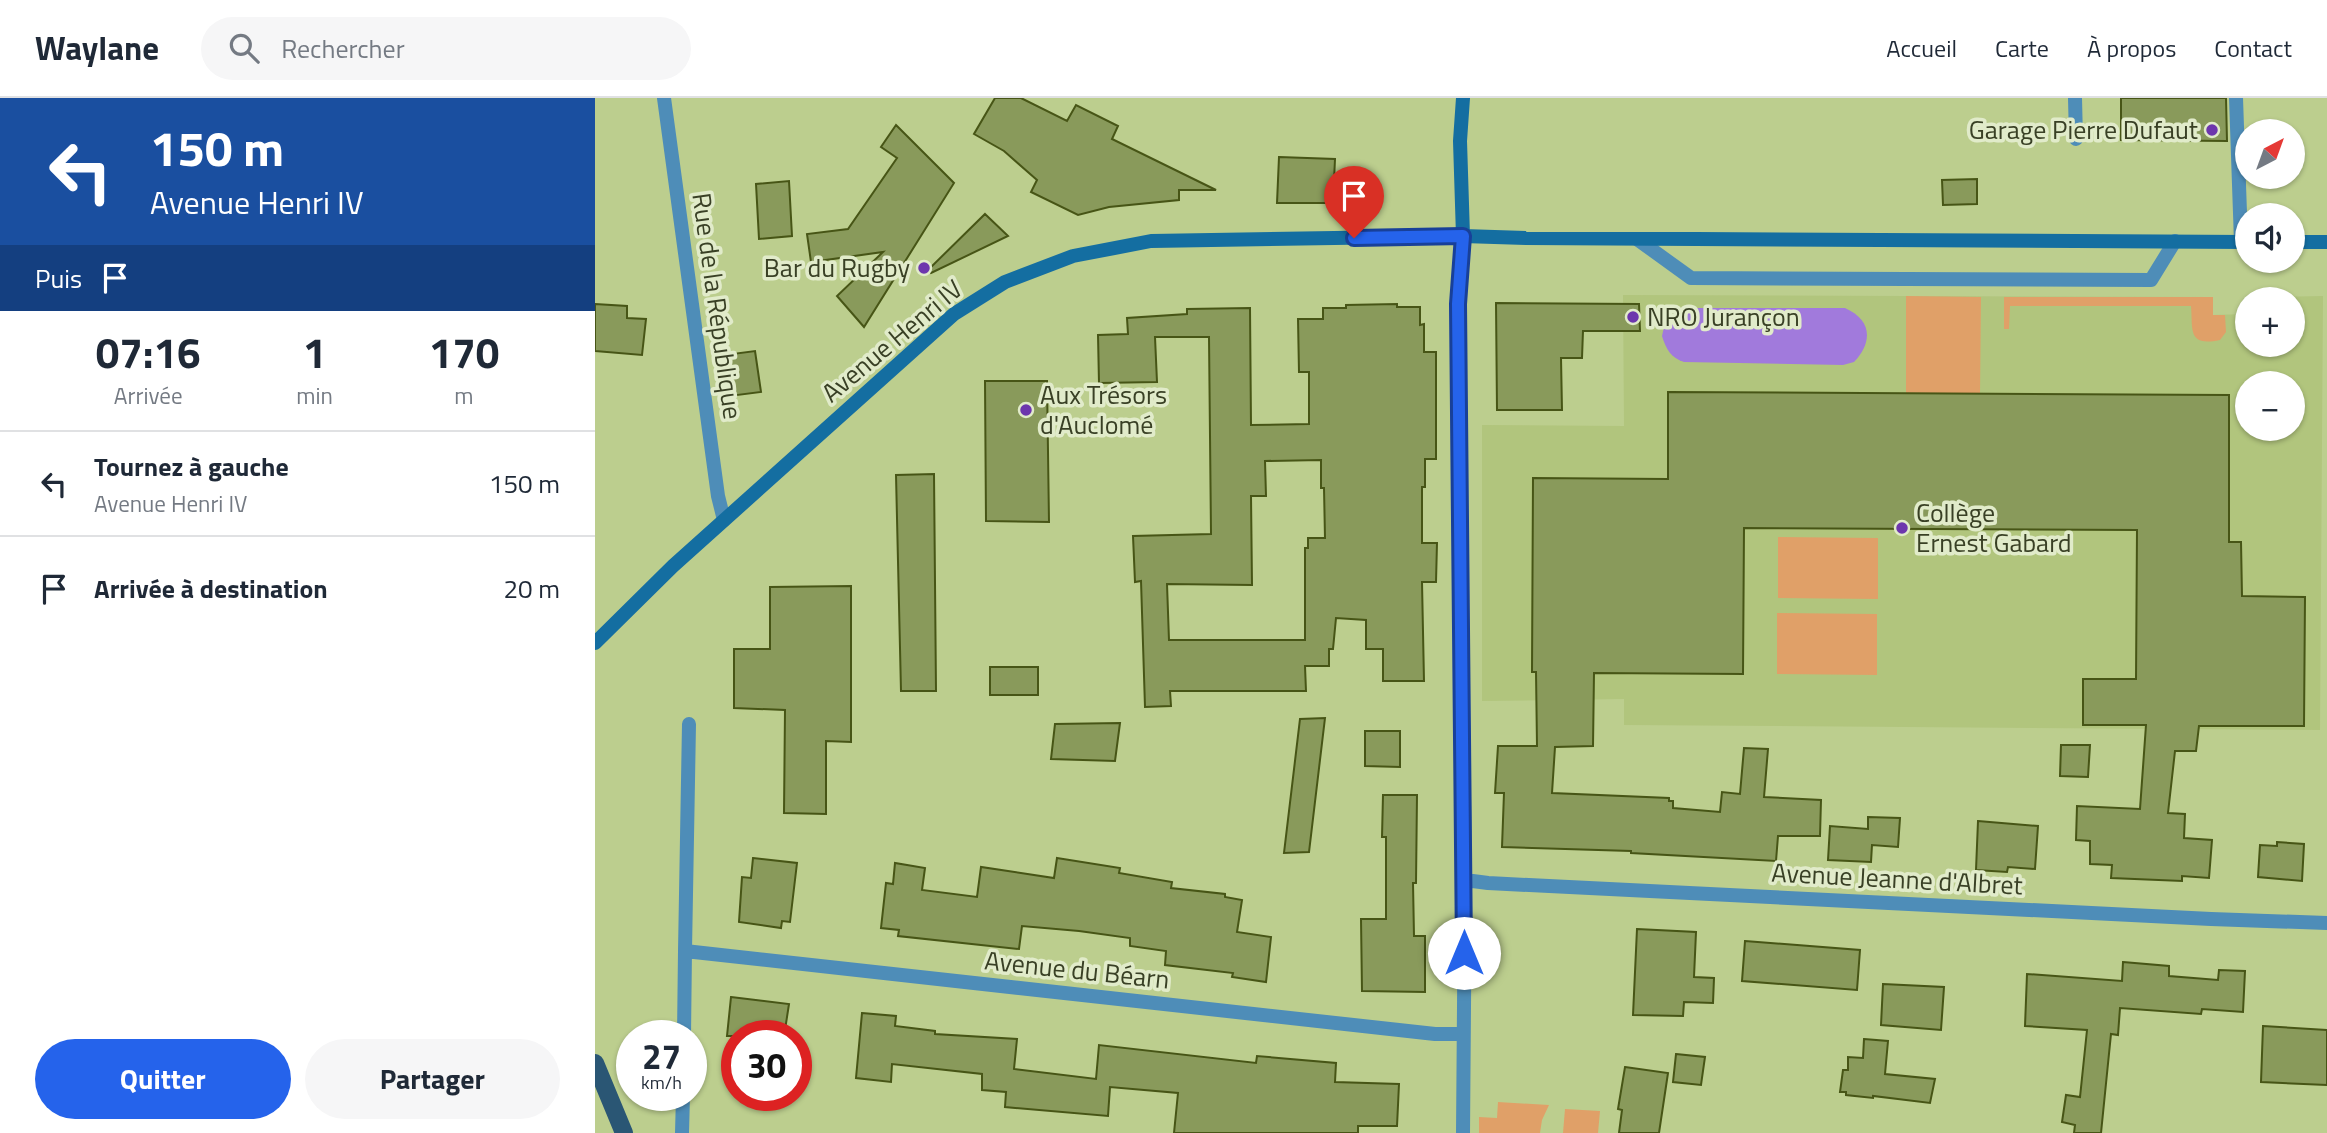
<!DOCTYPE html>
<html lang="fr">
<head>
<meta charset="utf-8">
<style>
  :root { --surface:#fff; --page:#f6f6f7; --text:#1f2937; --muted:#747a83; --line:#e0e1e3; --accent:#2563eb }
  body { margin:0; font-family:"Titillium Web",sans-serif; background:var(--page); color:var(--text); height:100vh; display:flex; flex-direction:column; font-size:26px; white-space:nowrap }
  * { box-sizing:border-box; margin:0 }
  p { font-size:23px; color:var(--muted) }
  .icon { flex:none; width:38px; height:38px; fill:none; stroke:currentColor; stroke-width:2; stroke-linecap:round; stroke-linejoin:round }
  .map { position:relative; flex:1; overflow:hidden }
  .sheet { display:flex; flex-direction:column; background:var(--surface); width:595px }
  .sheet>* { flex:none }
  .hud { background:#1a4fa0; color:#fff; overflow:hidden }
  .needle { width:46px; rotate:41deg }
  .tools { position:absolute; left:1640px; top:21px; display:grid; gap:14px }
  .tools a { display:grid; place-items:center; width:70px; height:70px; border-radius:50%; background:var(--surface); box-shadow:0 2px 5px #0004; font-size:35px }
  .speed { position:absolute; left:21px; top:922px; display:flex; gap:14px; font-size:35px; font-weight:700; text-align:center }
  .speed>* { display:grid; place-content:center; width:91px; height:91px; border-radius:50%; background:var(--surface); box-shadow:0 2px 5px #0004; line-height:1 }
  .speed small { font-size:18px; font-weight:400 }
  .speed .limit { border:10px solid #d22; background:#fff; color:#111 }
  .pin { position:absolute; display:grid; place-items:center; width:60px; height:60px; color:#fff; margin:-72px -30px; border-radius:50% 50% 50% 0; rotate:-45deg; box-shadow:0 0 7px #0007 }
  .pin .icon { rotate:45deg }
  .me { position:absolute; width:77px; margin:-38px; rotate:0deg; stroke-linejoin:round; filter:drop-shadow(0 0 5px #0008) }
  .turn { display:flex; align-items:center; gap:24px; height:147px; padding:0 35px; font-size:32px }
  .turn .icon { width:91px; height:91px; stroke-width:2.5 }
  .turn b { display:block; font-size:49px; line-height:60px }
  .then { display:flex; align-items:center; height:66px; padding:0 35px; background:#0003; gap:14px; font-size:26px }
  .eta { display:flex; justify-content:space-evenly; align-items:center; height:119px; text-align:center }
  .eta b { font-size:42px; font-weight:700; line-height:49px }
  .action { display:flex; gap:14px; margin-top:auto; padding:14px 35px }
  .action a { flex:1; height:80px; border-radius:42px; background:var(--accent); color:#fff; font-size:28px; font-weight:700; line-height:80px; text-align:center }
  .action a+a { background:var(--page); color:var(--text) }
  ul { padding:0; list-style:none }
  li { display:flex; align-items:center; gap:21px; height:105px; padding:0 35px; border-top:2px solid var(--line) }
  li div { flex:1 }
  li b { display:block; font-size:26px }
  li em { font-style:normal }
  header { display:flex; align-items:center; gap:42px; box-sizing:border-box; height:98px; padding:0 35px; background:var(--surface); border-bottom:2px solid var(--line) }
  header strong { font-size:33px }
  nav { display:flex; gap:38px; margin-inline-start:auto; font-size:24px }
  .search { width:490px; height:63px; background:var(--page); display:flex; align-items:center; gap:18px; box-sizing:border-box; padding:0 24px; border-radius:38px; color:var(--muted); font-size:26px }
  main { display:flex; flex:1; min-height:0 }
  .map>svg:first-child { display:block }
  .built { fill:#b1c57d; fill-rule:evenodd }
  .green { fill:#e0a068 }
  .water { fill:#a17adc }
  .building { fill:#899a5b; stroke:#475516; stroke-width:2; fill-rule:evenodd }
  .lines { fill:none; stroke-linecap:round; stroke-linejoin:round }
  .lane { stroke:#4e8db8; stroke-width:14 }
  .street { stroke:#4e8db8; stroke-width:14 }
  .secondary { stroke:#146ea1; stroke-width:14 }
  .primary { stroke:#2a5674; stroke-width:18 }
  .route-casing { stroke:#184099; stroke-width:18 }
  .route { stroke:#2563eb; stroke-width:12 }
  .poi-dot { fill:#6d36ad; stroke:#e1ebca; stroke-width:2.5 }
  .labels { text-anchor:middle; stroke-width:7; stroke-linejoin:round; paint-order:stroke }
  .poi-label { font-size:26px; fill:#394025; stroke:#e1ebca; text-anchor:start }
  .street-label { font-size:26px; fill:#394025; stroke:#e1ebca }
</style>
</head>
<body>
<header>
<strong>Waylane</strong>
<div class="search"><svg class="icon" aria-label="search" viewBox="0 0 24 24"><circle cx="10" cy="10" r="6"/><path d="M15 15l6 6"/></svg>Rechercher</div>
<nav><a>Accueil</a><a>Carte</a><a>À propos</a><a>Contact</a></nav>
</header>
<main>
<section class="sheet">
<div class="hud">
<div class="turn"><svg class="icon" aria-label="left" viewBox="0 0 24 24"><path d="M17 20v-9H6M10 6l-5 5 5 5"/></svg><div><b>150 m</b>Avenue Henri IV</div></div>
<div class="then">Puis<svg class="icon" aria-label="arrive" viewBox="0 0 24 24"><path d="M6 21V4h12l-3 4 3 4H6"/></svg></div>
</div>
<div class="eta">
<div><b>07:16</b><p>Arrivée</p></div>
<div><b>1</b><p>min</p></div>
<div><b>170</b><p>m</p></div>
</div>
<ul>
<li><svg class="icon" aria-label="left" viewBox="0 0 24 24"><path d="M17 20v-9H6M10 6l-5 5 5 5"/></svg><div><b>Tournez à gauche</b><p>Avenue Henri IV</p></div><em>150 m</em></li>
<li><svg class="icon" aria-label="arrive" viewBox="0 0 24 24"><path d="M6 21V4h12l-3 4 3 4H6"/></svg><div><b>Arrivée à destination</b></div><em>20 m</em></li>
</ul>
<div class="action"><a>Quitter</a><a>Partager</a></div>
</section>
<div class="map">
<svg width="1732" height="1035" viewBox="0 0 1732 1035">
  <rect width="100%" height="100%" fill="#bcce8e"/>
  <!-- built -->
  <path class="built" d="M 1028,197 L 1618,199 L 1618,217 L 1652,216 L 1652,247 L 1698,247 L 1698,201 L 1671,201 L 1671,199 L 1728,198 L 1725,632 L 1029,627 L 1029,601 L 887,603 L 887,327 L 1029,328 ZM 1652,285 L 1698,285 L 1698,331 L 1652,331 Z"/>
  <!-- green -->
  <path class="green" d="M 1311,198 L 1386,199 L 1385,296 L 1311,295 Z
    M 1409,199 L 1618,199 L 1618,217 L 1630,217 L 1631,234 L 1625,242 C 1592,249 1598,231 1596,208 L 1415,208 L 1414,231 L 1409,231 Z
    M 1183,439 L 1283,440 L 1283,501 L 1183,500 Z
    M 1182,515 L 1282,516 L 1282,577 L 1182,576 Z
    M 903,1004 L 954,1007 L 947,1022 L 945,1035 L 884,1035 L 884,1019 L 902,1020 Z
    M 970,1011 L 1005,1013 L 1003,1035 L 968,1035 Z"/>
  <!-- water -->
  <path class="water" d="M 1088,210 L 1250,210 C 1277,222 1278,244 1259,264 L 1248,267 L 1089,264 C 1076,260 1071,251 1067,238 L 1071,220 Z"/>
  <!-- building -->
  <path class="building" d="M 400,0 L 426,0 L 472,23 L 481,7 L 523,28 L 517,41 L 621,92 L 584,92 L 584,102 L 514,109 L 483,117 L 436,94 L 442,82 L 409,53 L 379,36 Z
    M 1526,0 L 1631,0 L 1632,43 L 1526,42 Z
    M 301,27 L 359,85 L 269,229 L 242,198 L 288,154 L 216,164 L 212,136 L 253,131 L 302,60 L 286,49 Z
    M 684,59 L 740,61 L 738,105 L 682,105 Z
    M 1382,81 L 1382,106 L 1348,107 L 1347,82 Z
    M 194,83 L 197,138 L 164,141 L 161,86 Z
    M 390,116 L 413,138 L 336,175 L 333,172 Z
    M 901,205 L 1044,206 L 1045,233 L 988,233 L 987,260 L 966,260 L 967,312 L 902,312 Z
    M 0,206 L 32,208 L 32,220 L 51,221 L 47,257 L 0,253 Z
    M 802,206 L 802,209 L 825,209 L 825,227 L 829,226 L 829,254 L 841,254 L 841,361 L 830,361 L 830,389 L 827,389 L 827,445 L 842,445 L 841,484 L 827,484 L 829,583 L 788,583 L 788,551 L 771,551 L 771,522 L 741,520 L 738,551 L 734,551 L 734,568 L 710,568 L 711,593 L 575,593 L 576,608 L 550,609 L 546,483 L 540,484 L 538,438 L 616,436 L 614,239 L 560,239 L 562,284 L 504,285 L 503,237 L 533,236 L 532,220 L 592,216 L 592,211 L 655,210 L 656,327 L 714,326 L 714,274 L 704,274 L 703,221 L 728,221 L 728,210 L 751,210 L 751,207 ZM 726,362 L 726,390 L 729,390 L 730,440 L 713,440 L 713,450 L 710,450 L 710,542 L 574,542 L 572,486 L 657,487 L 656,398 L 671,398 L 670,363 Z
    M 160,253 L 166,294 L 127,299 L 122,258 Z
    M 390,283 L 452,283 L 454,424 L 391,423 Z
    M 1073,294 L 1634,297 L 1634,444 L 1646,444 L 1647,498 L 1710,499 L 1709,628 L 1604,628 L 1601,653 L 1580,653 L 1573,715 L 1590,716 L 1589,740 L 1617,742 L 1614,780 L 1587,778 L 1587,783 L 1516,780 L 1517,767 L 1495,766 L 1495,743 L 1481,742 L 1482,708 L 1545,711 L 1551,627 L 1488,627 L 1488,581 L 1541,581 L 1542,432 L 1149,430 L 1148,576 L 999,575 L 998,648 L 960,649 L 957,695 L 1074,700 L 1074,703 L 1078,703 L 1078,710 L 1125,714 L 1127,694 L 1145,696 L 1149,650 L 1173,651 L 1169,699 L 1226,702 L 1225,738 L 1183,738 L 1181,763 L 1036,755 L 1036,753 L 907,749 L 909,695 L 900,695 L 903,648 L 942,648 L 941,574 L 937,574 L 938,380 L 1073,381 Z
    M 339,376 L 341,593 L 306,593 L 301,377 Z
    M 256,488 L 256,644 L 231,643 L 231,716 L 189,715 L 190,612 L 139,610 L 139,551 L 175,551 L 175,489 Z
    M 395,569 L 443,569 L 443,597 L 395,597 Z
    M 730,620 L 714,754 L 689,755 L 705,621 Z
    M 525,625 L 520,663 L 456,661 L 460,626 Z
    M 770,633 L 805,633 L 805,669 L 770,668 Z
    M 1466,647 L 1495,647 L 1493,679 L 1465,678 Z
    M 788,697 L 822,697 L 821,785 L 818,785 L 819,838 L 830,838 L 830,894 L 767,893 L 766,821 L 791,821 L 791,739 L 787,739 Z
    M 1273,719 L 1305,720 L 1303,749 L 1277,747 L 1276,764 L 1233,762 L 1235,728 L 1273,731 Z
    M 1383,723 L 1443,728 L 1440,771 L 1413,769 L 1412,774 L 1381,772 Z
    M 1682,744 L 1709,746 L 1707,783 L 1663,779 L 1665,747 L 1682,748 Z
    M 158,760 L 202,765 L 195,824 L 187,823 L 186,830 L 144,824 L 147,779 L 156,780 Z
    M 462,760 L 525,770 L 524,775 L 577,784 L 576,790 L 630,796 L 630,799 L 647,802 L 642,834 L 676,839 L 671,884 L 637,879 L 638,875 L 570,867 L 571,853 L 535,848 L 535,840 L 484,833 L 427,828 L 424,851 L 303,838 L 304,832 L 286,830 L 291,785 L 298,786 L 300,765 L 330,770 L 327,792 L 382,799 L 386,769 L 459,780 Z
    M 1042,831 L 1101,834 L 1099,879 L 1119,880 L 1118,905 L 1089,904 L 1088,918 L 1038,917 Z
    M 1150,843 L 1265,852 L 1262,892 L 1147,883 Z
    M 1528,864 L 1574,868 L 1574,878 L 1623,882 L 1624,872 L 1650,873 L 1648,914 L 1607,911 L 1606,916 L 1525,910 L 1523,937 L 1516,936 L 1506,1035 L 1479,1035 L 1480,1027 L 1467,1024 L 1471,997 L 1485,999 L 1492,932 L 1430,928 L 1432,876 L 1527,883 Z
    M 1288,886 L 1349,889 L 1346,932 L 1286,927 Z
    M 136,899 L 194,906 L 190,932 L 180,931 L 179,938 L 132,938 Z
    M 267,915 L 301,918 L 300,928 L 340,933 L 340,936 L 422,941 L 419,971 L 501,981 L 504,947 L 661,965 L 662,958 L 741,965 L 740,984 L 804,986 L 802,1028 L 763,1028 L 763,1035 L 579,1035 L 583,995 L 515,989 L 513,1018 L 410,1009 L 411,994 L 387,992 L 387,976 L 297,966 L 296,984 L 261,980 Z
    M 1668,928 L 1732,932 L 1732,987 L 1666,984 Z
    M 1269,941 L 1293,943 L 1290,976 L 1340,981 L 1335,1005 L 1278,998 L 1278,1000 L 1251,997 L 1251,994 L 1245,994 L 1248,972 L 1253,972 L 1253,959 L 1268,960 Z
    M 1081,956 L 1110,959 L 1106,987 L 1078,984 Z
    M 1030,969 L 1073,975 L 1064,1035 L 1024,1035 L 1027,1012 L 1023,1011 Z"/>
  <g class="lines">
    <!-- lane -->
    <path class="lane" d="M 1480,0 L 1481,41
      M 1641,0 L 1646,144
      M 1042,141 L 1096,180 L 1556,182 L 1580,143"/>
    <!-- street -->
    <path class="street" d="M 69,0 L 123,398 L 129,422
      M 868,138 L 863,206 L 870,782 L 868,1035
      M 94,626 L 90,853 L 840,936 L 868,936
      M 870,782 L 893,785 L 1616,821 L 1732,825
      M 89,938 L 90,853
      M 87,1035 L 88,998"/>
    <!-- secondary -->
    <path class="secondary" d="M 868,0 L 865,43 L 868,138
      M 1698,144 L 1732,144
      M 0,545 L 78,468 L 359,216 L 410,184 L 478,158 L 556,143 L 868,138 L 931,140 L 1652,144"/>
    <!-- primary -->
    <path class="primary" d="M 0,965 L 29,1035"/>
  </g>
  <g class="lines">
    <!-- route casing -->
    <g class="route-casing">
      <path id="route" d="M 759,140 L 868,138 L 863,206 L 869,855"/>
    </g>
    <!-- route -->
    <use href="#route" class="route"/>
  </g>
  <!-- markers -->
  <g class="poi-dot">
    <circle cx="1617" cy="32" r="7"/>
    <circle cx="329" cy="170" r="7"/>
    <circle cx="1038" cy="219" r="7"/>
    <circle cx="431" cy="312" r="7"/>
    <circle cx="1307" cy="430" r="7"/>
  </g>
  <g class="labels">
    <!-- poi labels -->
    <g class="poi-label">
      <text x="1603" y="41" text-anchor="end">Garage Pierre Dufaut</text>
      <text x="315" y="179" text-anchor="end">Bar du Rugby</text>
      <text x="1052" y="228">NRO Jurançon</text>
      <text x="445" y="306">Aux Trésors<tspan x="445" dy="30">d'Auclomé</tspan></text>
      <text x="1321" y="424">Collège<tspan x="1321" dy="30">Ernest Gabard</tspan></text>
    </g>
    <!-- street labels -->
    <g class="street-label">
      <text transform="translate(122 208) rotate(82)" y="9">Rue de la République</text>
      <text transform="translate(297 243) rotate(-40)" y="9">Avenue Henri IV</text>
      <text transform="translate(1302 781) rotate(3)" y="9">Avenue Jeanne d'Albret</text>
      <text transform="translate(482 872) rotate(6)" y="9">Avenue du Béarn</text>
    </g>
  </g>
</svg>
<div class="tools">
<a><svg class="needle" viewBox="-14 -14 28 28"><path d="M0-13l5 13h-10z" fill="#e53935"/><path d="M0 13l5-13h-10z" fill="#747a83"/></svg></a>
<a><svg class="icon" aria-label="sound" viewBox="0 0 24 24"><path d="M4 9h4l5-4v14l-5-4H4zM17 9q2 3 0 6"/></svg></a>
<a>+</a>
<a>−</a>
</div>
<div class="speed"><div>27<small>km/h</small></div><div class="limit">30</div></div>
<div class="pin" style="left:759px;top:140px;background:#d93025"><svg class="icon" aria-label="arrive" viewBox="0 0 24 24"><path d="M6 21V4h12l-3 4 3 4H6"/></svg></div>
<svg class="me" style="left:869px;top:855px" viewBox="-20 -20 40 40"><circle r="19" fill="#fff"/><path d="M0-13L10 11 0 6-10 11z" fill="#2563eb"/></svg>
</div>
</main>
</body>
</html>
